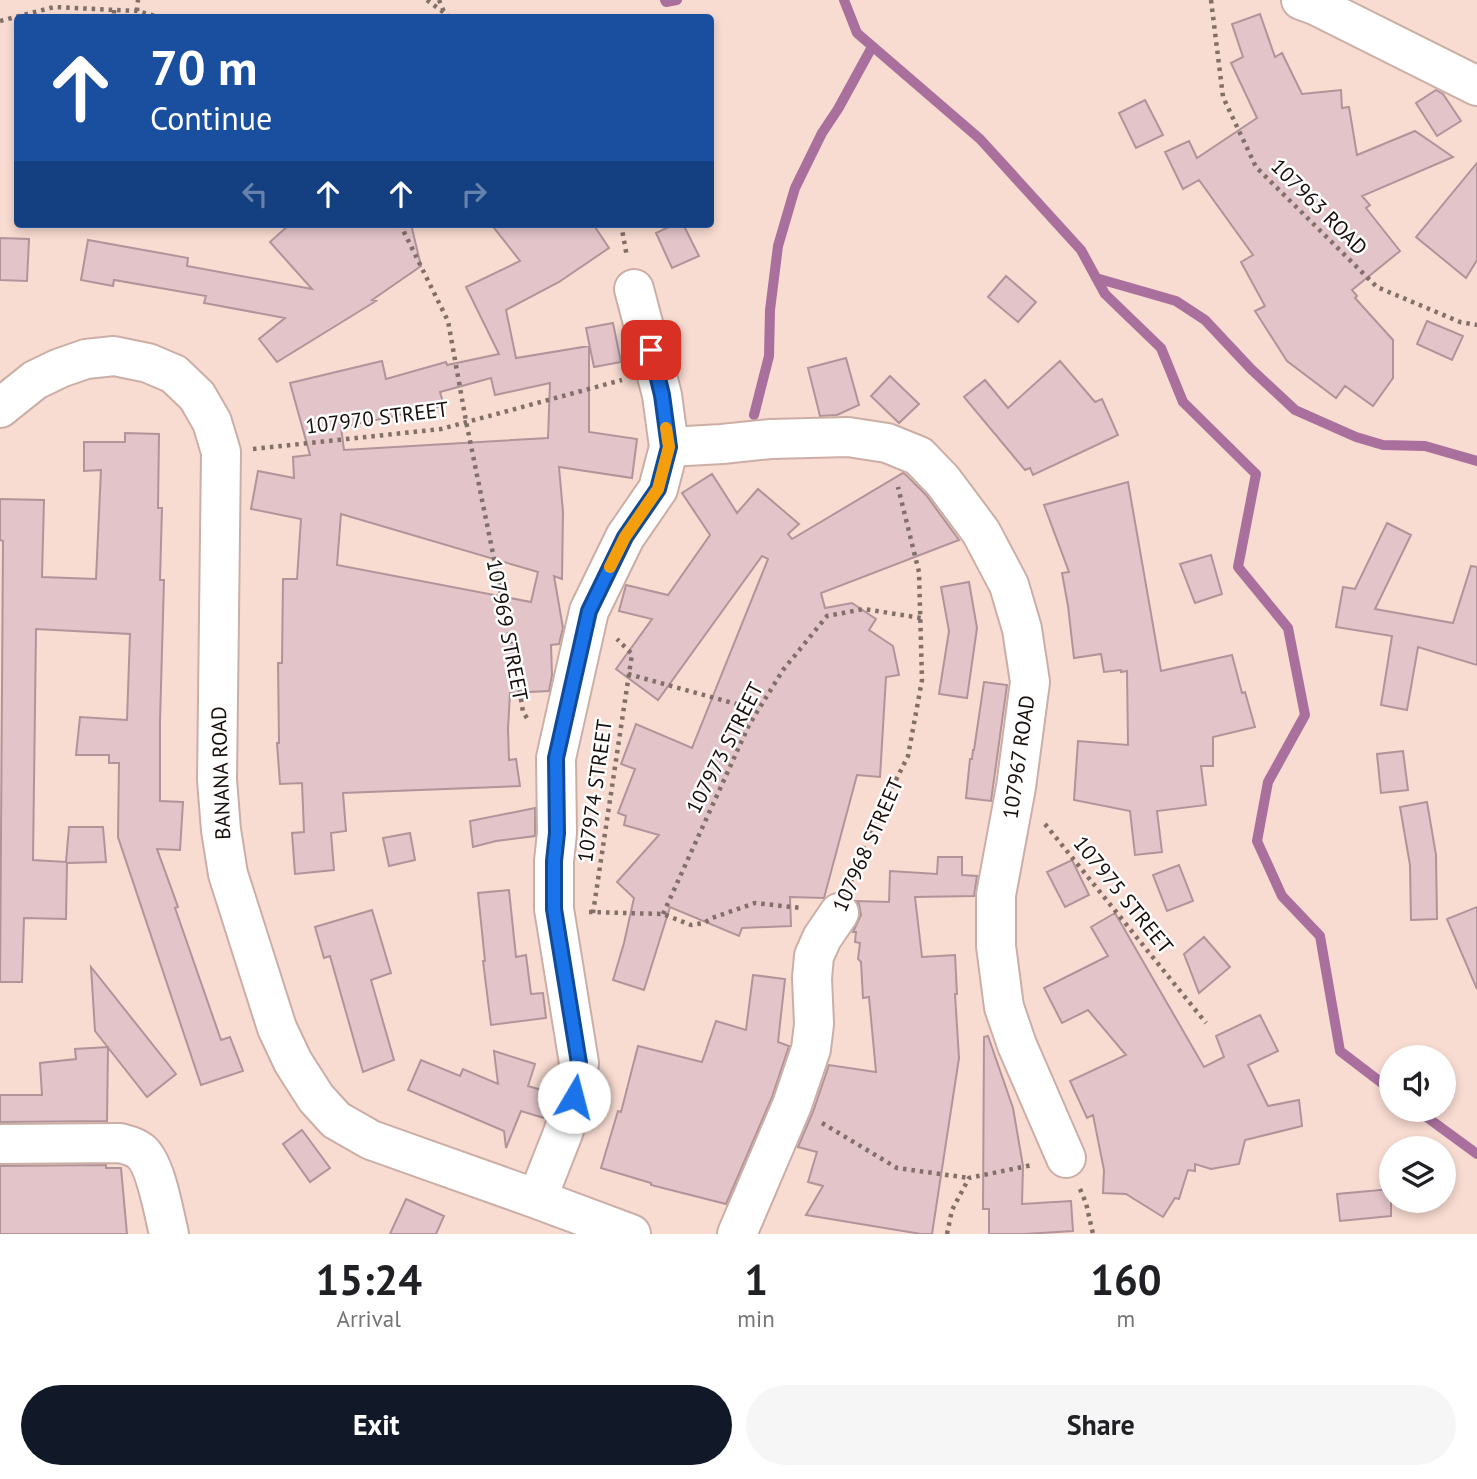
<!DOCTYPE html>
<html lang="en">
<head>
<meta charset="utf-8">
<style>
  :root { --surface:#fff; --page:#f6f6f6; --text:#202124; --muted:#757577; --accent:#111827 }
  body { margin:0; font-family:"PT Sans",sans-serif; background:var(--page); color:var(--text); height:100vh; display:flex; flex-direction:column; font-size:26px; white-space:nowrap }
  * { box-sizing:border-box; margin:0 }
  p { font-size:23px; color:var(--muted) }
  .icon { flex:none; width:38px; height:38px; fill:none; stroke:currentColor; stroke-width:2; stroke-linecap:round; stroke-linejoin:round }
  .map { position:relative; height:1234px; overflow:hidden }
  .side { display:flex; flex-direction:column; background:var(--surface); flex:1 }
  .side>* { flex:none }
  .top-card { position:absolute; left:14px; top:14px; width:700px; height:214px; border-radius:7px; box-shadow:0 4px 10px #0003; background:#1a4fa0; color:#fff; overflow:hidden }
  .buttons { position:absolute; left:1379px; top:1045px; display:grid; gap:14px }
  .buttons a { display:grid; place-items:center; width:77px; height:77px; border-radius:50%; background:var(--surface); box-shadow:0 4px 10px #0003; font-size:35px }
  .pin { position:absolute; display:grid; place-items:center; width:60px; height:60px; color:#fff; margin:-30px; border-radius:14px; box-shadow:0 4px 10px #0006 }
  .me { position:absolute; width:77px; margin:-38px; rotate:8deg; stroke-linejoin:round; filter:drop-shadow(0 0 5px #0008) }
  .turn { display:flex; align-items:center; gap:24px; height:147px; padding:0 21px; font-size:32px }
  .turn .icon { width:91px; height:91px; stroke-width:2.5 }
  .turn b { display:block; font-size:49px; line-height:60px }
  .lanes { display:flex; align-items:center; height:66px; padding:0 21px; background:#0003; justify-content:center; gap:35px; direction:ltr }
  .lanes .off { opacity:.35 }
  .eta { display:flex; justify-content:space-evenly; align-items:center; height:119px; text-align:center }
  .eta b { font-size:42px; font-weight:700; line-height:49px }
  .primary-button { display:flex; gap:14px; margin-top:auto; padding:14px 21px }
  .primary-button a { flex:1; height:80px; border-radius:42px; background:var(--accent); color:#fff; font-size:28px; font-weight:700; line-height:80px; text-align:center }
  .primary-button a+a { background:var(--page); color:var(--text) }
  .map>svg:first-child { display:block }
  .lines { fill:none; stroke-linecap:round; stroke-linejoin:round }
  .stream { stroke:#a96f9d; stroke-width:10 }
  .building { fill:#e2c4c9; stroke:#b19499; stroke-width:2; fill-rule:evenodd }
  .minor-casing { stroke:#cbaea5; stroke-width:42 }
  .path { stroke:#816f68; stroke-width:4.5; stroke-dasharray:3.5 5; stroke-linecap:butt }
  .minor { stroke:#fff; stroke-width:38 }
  .route-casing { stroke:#114b97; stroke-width:18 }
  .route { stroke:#1a73e8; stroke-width:12 }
  .slow { stroke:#f59e0b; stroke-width:12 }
  .labels { text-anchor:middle; stroke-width:5; stroke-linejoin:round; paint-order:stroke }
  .street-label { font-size:21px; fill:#180e0b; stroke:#fff }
</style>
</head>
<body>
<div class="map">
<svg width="1477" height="1234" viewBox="0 0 1477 1234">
  <rect width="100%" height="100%" fill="#f8dbd1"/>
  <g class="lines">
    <!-- stream -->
    <path class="stream" d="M 665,0 L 666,2 L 677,0
      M 844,0 L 857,33 L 980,139 L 1081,250 L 1105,294 L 1161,348 L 1183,402 L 1256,474 L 1238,567 L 1288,628 L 1305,715 L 1268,782 L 1257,841 L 1282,896 L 1320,936 L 1340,1051 L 1391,1090
      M 1096,278 L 1176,301 L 1205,320 L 1251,369 L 1295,410 L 1356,437 L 1383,445 L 1425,446 L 1477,461
      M 754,415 L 769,356 L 770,310 L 778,246 L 795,188 L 822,133 L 838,109 L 872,47
      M 1417,1110 L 1477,1154"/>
  </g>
  <!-- building -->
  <path class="building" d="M 1260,14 L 1275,57 L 1282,53 L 1302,94 L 1341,90 L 1342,108 L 1349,107 L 1357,155 L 1415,131 L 1453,157 L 1362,196 L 1370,205 L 1366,208 L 1400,251 L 1352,290 L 1357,296 L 1355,298 L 1393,340 L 1393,378 L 1373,406 L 1345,386 L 1336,398 L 1287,361 L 1255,311 L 1265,306 L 1241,262 L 1253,255 L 1199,180 L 1183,189 L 1165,152 L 1189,141 L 1197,158 L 1257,118 L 1231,63 L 1243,57 L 1232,24 Z
    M 1436,90 L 1443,94 L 1461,121 L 1437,136 L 1416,103 Z
    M 1145,100 L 1163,135 L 1136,148 L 1119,113 Z
    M 1477,163 L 1477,260 L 1466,278 L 1416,237 Z
    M 290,224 L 411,224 L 421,266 L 372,300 L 376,301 L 277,362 L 259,339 L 285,318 L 204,303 L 206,296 L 114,280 L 113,286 L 81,280 L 88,240 L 188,258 L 187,266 L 312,289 L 270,242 Z
    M 491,224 L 593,224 L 609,248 L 559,282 L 506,310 L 516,358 L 589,346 L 589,432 L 637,439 L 632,478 L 559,467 L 563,512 L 562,579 L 554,576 L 563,628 L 559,644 L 551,645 L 552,675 L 549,691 L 510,693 L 508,729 L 509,760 L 516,759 L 520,786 L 343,793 L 346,831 L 331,833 L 334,870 L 295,874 L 292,833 L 304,832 L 302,783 L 280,784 L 277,743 L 279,743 L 278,663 L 282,663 L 283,579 L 297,579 L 301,519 L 251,509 L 258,471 L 294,478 L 293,457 L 310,455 L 290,383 L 382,361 L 386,379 L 446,362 L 447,365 L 499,354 L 466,287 L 520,261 ZM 491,378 L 495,395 L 550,383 L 548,438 L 344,450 L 341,427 L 444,406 L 440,392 ZM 341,514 L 538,572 L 531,602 L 337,565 Z
    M 675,224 L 683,224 L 699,256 L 672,268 L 656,233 Z
    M 0,238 L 29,239 L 27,281 L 0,280 Z
    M 1006,276 L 1036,302 L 1018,322 L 988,297 Z
    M 1427,321 L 1463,336 L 1452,360 L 1417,344 Z
    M 613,323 L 621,362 L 594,367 L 586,328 Z
    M 846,358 L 859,405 L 837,415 L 820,416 L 808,368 Z
    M 1060,361 L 1095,402 L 1102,399 L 1118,435 L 1033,475 L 1030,468 L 1025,470 L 964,397 L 985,380 L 1008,408 Z
    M 890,376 L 919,404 L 899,423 L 871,396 Z
    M 125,433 L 159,434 L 158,508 L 162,508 L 160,580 L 164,580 L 160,721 L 160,801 L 183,802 L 180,850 L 157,849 L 178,907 L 175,908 L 221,1040 L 230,1037 L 243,1071 L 201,1085 L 118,837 L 119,763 L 109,763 L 109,755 L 76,755 L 80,717 L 127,720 L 130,634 L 36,629 L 33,860 L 66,862 L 69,827 L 103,827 L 106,862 L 67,863 L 66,919 L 24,918 L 22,982 L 0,982 L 3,541 L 0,540 L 0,499 L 44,500 L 42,577 L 96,579 L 101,470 L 84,471 L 84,442 L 125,442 Z
    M 903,473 L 906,475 L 926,495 L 959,540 L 821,593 L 825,608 L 852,603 L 876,619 L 869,630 L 893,646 L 899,675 L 886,677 L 880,777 L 857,775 L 824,898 L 790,897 L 791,926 L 742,928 L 739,936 L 670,907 L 644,990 L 613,980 L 624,943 L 634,898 L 617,882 L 659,835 L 624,825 L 626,816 L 618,813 L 635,769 L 621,764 L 636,724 L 692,748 L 768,559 L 762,556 L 658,700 L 616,669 L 652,619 L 619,611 L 626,585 L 668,595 L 710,535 L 682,493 L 712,474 L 737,513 L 758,489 L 799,524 L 788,534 L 792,539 Z
    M 1128,482 L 1161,671 L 1232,655 L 1242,693 L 1245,692 L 1255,727 L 1213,737 L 1213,766 L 1201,766 L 1206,805 L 1157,811 L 1162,852 L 1135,855 L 1130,811 L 1074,800 L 1078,741 L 1128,745 L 1127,671 L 1121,672 L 1121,670 L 1104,672 L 1101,654 L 1074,658 L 1068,606 L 1062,573 L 1069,572 L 1044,505 Z
    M 1387,523 L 1411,535 L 1375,609 L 1453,623 L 1471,566 L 1477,567 L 1477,665 L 1418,647 L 1407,710 L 1381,705 L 1392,636 L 1336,627 L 1343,587 L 1355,589 Z
    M 1211,555 L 1222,594 L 1195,603 L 1180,564 Z
    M 969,582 L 977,628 L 967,698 L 939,694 L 949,631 L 941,587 Z
    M 984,682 L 1007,685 L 991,801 L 966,798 L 970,759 L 972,759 L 973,750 L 974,750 Z
    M 1403,751 L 1408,790 L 1381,793 L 1377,754 Z
    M 1427,802 L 1436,855 L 1437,919 L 1411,920 L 1410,865 L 1400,807 Z
    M 535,808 L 535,836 L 496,841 L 473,847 L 470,821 Z
    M 410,833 L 415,860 L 389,866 L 383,838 Z
    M 938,857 L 962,857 L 962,875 L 977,876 L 974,896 L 915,897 L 922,957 L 955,955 L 957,994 L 955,994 L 959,1058 L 932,1234 L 921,1234 L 806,1215 L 823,1186 L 808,1182 L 817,1152 L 798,1147 L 813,1112 L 829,1065 L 876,1072 L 869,997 L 863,998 L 861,962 L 858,959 L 860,943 L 855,942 L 856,932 L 853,932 L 861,915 L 859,904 L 856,901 L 889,902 L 890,871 L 937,874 Z
    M 1072,860 L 1089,895 L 1065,907 L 1047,872 Z
    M 1179,865 L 1193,901 L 1167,911 L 1153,875 Z
    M 509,890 L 516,957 L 526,955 L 531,994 L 543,993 L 546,1018 L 491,1025 L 483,961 L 485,961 L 478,893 Z
    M 1477,907 L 1477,989 L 1447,919 Z
    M 372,910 L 391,973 L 371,980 L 394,1060 L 363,1072 L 330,956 L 324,958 L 315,927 Z
    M 1115,913 L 1204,1067 L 1224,1057 L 1216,1036 L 1260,1015 L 1278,1051 L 1248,1065 L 1268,1106 L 1299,1100 L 1302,1126 L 1245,1140 L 1239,1164 L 1211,1169 L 1195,1164 L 1195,1171 L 1188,1170 L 1179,1199 L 1175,1198 L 1163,1217 L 1126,1194 L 1103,1193 L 1104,1170 L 1093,1115 L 1087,1118 L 1070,1081 L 1126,1055 L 1088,1010 L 1062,1023 L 1044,988 L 1108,956 L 1091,927 Z
    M 1204,937 L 1230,967 L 1199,993 L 1184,954 Z
    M 91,967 L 176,1074 L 147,1097 L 95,1031 Z
    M 753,975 L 785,979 L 778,1042 L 789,1046 L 772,1097 L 726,1204 L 651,1185 L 651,1183 L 601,1168 L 618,1111 L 621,1112 L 638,1046 L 702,1062 L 716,1021 L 746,1030 Z
    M 988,1036 L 1013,1108 L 1023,1166 L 1022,1204 L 1071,1201 L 1073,1231 L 1025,1234 L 989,1234 L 989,1209 L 983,1209 L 984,1037 Z
    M 108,1047 L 107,1121 L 0,1122 L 0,1095 L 42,1095 L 40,1063 L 76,1059 L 75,1049 Z
    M 494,1051 L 535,1064 L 528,1086 L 552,1093 L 544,1118 L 521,1111 L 506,1148 L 504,1131 L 408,1090 L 421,1060 L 460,1076 L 463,1069 L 498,1084 Z
    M 302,1130 L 330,1168 L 310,1182 L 283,1144 Z
    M 106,1165 L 106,1168 L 121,1168 L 127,1234 L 0,1234 L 0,1166 Z
    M 1391,1189 L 1391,1216 L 1340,1221 L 1337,1194 Z
    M 406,1199 L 444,1216 L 436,1234 L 390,1234 Z"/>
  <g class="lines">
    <!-- minor casing -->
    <g class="minor-casing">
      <path id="minor" d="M 1301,0 L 1315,5 L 1477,86
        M 634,289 L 662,395 L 669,447 L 722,444 L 771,439 L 848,437 L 887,443 L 919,456 L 943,481 L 981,532 L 1009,585 L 1022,629 L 1030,682 L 1016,787 L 996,895 L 996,946 L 1004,1007 L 1017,1045 L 1066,1158
        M 0,408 L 35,380 L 60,368 L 86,359 L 114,356 L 148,363 L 174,374 L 197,396 L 212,422 L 221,452 L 217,780 L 221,830 L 228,874 L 277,1028 L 293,1062 L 316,1098 L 336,1120 L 371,1140 L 537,1199 L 631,1234
        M 0,1144 L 120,1143 C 127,1145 134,1146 140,1151 C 156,1163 164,1214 169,1234
        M 537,1199 L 563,1133 L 574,1097 L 579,1063 L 554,909 L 554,861 L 557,833 L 556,758 L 589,611 L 625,537 L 658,489 L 669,447
        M 737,1234 L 792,1105 L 811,1049 L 814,1024 L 812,978 L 814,956 L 822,938 L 839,913"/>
    </g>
    <!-- path -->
    <path class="path" d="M 427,0 L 451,18
      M 439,0 L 444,12
      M 1211,0 L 1223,97 L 1256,167 L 1377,287 L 1460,322 L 1477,325
      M 114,10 L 114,18
      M 137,11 L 138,0
      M 0,21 L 54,7 L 137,11 L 163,18
      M 400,224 L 448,321 L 466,421 L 515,662 L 523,712 L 529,721
      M 621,224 L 627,257
      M 253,449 L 441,429 L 622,380
      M 628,674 L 758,710
      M 1045,824 L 1206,1023
      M 851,881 L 866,840 L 908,756 L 922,680 L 919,572 L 898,487
      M 589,912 L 663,914 L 691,925 L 704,923 L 712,918 L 755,903 L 801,908
      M 593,913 L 632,654 L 617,639
      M 663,914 L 749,725 L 783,670 L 827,616 L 864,609 L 921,618
      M 822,1123 L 897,1168 L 969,1178
      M 1080,1189 L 1086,1203 L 1093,1234
      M 947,1234 L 952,1210 L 969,1178 L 1032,1165"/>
    <!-- minor -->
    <use href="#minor" class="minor"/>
  </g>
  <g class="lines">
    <!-- route casing -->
    <g class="route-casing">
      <path id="route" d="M 574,1097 L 579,1063 L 554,909 L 554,861 L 557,833 L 556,758 L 589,611 L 625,537 L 658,489 L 669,447 L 662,395 L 651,350"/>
    </g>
    <!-- route -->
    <use href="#route" class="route"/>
    <!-- slow -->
    <path class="slow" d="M 610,567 L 625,537 L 658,489 L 669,447 L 666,428"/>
  </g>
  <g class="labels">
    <!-- street labels -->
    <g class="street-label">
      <text transform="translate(1319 207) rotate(45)" y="7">107963 ROAD</text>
      <text transform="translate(377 418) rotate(-7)" y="7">107970 STREET</text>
      <text transform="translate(507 630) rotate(79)" y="7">107969 STREET</text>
      <text transform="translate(725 748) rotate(-63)" y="7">107973 STREET</text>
      <text transform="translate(1019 757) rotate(-82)" y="7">107967 ROAD</text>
      <text transform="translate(221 773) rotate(-92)" y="7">BANANA ROAD</text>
      <text transform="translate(595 791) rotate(-82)" y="7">107974 STREET</text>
      <text transform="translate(868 845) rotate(-66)" y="7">107968 STREET</text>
      <text transform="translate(1123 895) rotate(51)" y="7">107975 STREET</text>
    </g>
  </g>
</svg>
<div class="buttons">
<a><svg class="icon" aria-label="sound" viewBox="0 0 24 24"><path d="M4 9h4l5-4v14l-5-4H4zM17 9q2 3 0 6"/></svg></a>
<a><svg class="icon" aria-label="layers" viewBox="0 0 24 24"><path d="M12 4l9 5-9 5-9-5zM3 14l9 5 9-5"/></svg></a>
</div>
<div class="pin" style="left:651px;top:350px;background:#d93025"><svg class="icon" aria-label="arrive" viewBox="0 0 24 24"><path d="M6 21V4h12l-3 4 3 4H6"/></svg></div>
<svg class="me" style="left:574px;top:1097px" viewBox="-20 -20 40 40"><circle r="19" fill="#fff"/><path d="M0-13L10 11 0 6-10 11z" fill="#1a73e8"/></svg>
<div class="top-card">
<div class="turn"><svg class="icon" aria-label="ahead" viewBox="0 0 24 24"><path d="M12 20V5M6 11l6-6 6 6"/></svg><div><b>70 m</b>Continue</div></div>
<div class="lanes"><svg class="icon off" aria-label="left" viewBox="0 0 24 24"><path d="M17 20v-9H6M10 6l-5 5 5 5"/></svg><svg class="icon" aria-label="ahead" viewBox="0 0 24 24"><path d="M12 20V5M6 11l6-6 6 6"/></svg><svg class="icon" aria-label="ahead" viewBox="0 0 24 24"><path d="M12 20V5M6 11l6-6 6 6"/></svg><svg class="icon off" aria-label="right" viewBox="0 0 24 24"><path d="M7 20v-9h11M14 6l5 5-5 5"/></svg></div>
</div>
</div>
<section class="side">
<div class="eta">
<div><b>15:24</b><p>Arrival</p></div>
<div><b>1</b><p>min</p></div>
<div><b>160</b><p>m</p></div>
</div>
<div class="primary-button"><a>Exit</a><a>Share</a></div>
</section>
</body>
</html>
